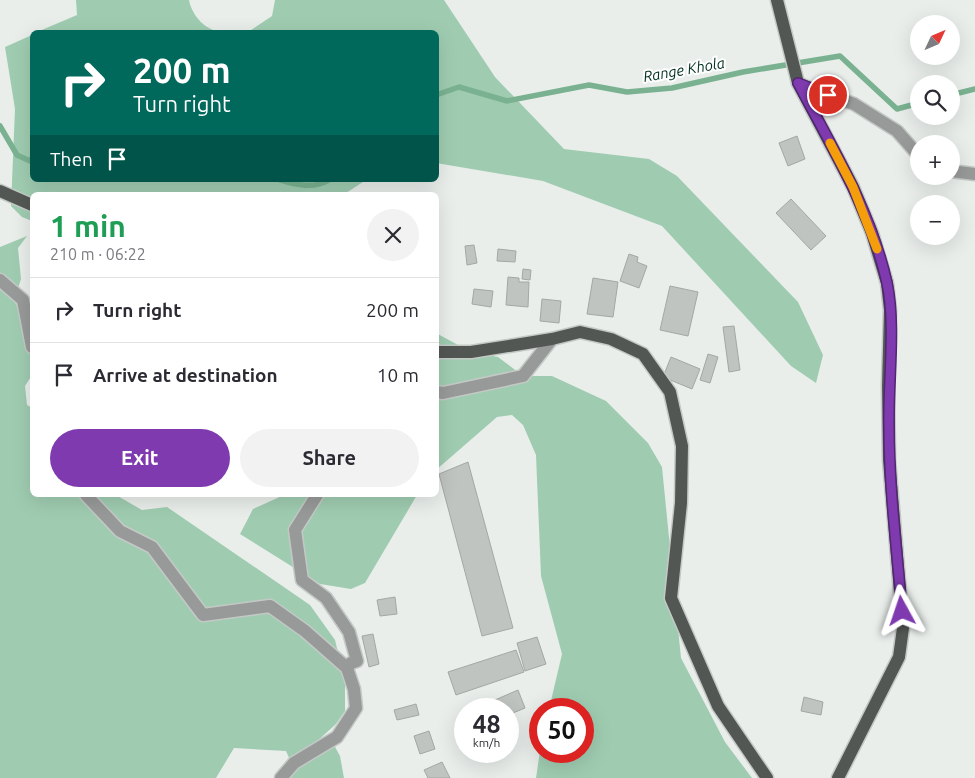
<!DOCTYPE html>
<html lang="en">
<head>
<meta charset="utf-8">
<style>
  :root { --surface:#fff; --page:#f2f2f3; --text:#2b2b33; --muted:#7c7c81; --line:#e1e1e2; --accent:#7e3aae }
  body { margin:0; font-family:Ubuntu,sans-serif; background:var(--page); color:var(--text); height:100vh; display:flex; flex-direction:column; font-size:19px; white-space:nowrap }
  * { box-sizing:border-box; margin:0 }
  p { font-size:16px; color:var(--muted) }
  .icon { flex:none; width:28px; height:28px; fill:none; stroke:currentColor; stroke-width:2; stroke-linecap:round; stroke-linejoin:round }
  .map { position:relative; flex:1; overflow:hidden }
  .side { position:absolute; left:30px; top:192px; width:409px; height:305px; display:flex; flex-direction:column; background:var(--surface); border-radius:8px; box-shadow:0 5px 20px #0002 }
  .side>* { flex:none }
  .top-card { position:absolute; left:30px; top:30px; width:409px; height:152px; border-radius:8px; box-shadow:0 5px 20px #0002; background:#00695c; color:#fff; overflow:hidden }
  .needle { width:32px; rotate:46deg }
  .tools { position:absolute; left:910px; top:15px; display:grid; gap:10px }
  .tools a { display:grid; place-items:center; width:50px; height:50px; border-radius:50%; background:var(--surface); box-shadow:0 5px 20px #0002; font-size:25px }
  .speed { position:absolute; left:454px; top:698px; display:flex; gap:10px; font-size:25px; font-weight:700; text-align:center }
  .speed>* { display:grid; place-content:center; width:65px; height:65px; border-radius:50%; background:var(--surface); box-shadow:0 5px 20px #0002; line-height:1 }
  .speed small { font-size:12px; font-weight:400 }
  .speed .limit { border:8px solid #d22; background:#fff; color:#111 }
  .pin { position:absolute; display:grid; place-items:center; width:42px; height:42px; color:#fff; margin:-21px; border:2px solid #fff; border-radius:50%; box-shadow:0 1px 5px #0007 }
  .me { position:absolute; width:55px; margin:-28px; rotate:355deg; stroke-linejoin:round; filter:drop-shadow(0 0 4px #0008) }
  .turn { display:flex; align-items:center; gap:18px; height:105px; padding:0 20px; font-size:22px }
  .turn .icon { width:65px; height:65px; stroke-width:2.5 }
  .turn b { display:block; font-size:35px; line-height:42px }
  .then { display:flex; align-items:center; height:48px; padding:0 20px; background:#0003; gap:10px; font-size:19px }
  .round { display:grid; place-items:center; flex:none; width:52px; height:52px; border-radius:26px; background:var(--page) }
  .overview { display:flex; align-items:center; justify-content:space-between; height:85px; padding:0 20px }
  h1 { font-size:30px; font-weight:700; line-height:38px; color:#1e9e55 }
  .primary-button { display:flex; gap:10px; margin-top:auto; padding:10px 20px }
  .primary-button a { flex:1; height:58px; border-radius:30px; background:var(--accent); color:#fff; font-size:20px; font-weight:700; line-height:58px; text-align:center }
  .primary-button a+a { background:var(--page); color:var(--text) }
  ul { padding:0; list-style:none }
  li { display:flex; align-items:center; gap:15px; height:65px; padding:0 20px; border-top:1px solid var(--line) }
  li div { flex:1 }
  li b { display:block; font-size:19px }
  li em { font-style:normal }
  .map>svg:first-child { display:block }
  .green { fill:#9fccb1 }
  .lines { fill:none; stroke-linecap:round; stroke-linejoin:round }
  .stream { stroke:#7ab291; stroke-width:5.5 }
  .building { fill:#bfc4c1; stroke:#a3a8a5 }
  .minor-casing { stroke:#c4c9c6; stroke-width:15 }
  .major-casing { stroke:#c4c9c6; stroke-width:15 }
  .minor { stroke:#989a99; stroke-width:12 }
  .major { stroke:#535754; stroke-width:12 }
  .route-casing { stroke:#522671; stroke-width:12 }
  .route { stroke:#7e3aae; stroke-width:9 }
  .slow { stroke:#f59e0b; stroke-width:9 }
  .labels { text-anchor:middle; stroke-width:4; stroke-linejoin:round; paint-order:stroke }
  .water-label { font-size:15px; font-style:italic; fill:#02321d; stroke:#fff }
</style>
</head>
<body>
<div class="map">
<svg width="975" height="778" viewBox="0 0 975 778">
  <rect width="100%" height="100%" fill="#e9eeeb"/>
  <!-- green -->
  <path class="green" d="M 76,0 L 189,0 C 192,16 206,31 222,32 L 37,32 L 77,15 Z
    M 275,0 L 444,0 L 495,77 L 564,149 L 649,159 L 677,176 L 798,302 L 823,355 L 816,383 L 791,366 L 662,226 L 543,181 L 436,163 L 436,32 L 248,32 L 272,16 Z
    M 32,35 L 32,180 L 366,180 L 343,195 L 32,195 L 32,221 L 22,217 L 11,206 L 15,109 L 5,47 Z
    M 27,236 L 18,248 L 21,279 L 14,301 L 32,329 L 32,375 L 25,386 L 27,405 L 32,408 L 32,495 L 116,495 L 142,510 L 167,507 L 310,605 L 335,640 L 345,681 L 345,711 L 336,724 L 314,744 L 290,760 L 286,751 L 234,748 L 216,778 L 0,778 L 0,247 Z
    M 436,333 L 471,352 L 498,357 L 523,376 L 552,376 L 606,401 L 648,443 L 662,467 L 681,658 L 725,742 L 752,778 L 536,778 L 540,751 L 582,751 L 582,709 L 549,709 L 562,654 L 541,576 L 536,455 L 523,425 L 512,415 L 497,417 L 436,470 Z
    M 284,495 L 417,495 L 365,583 L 351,589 L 320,584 L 240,534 L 253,509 Z
    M 334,745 L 340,756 L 344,778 L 287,778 L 298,766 Z"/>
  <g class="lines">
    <!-- stream -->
    <path class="stream" d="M 436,95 L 459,87 L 507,101 L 589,85 L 627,92 L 672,88 L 743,72 L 840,56 L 897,109 L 919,103
      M 951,95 L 975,89
      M 0,126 L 17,155 L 30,161 L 32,158
      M 280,180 C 296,185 314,189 329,180"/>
  </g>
  <!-- building -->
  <path class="building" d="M 797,136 L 805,159 L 788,166 L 779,143 Z
    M 791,199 L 826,236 L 811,250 L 776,213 Z
    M 474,245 L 477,263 L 467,265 L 465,246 Z
    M 498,249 L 516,251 L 515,262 L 497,261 Z
    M 629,254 L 638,257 L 637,262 L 647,266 L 639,288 L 620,281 Z
    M 523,269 L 531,270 L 530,280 L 522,279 Z
    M 508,277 L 519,278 L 519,282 L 529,282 L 528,307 L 506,305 Z
    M 593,278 L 618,282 L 613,317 L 587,314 Z
    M 670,286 L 698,292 L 688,336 L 660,330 Z
    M 474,289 L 493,291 L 491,307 L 472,304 Z
    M 542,299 L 561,301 L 559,323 L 540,321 Z
    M 734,326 L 740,370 L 729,372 L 723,327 Z
    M 708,354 L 718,357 L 710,383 L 700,380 Z
    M 671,357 L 700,369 L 692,389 L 663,377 Z
    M 468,462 L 513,628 L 482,636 L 439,474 Z
    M 395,597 L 397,614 L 380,616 L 377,600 Z
    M 373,634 L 379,664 L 369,667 L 362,636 Z
    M 537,637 L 546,664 L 525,671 L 517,643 Z
    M 516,650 L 524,672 L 456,695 L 448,672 Z
    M 518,690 L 525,708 L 508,715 L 508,709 L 490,709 L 488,703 Z
    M 804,697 L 823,702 L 821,715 L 801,711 Z
    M 416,704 L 419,715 L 397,720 L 394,710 Z
    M 429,731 L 435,749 L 420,754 L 414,736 Z
    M 442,762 L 450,778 L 428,778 L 424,770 Z"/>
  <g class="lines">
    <!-- minor casing -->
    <g class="minor-casing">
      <path id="minor" d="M 798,83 L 816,91 L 854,104 L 897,131 L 919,156
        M 951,171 L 975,174
        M 0,280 L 23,300 L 32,347
        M 436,392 L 443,393 L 523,376 L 552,339
        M 86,495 L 120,531 L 152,547 L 203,615 L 270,606 L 305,631 L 347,668
        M 281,778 L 294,763 L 337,737 L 356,708 L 354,689 L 347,668 L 351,663 L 357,661 L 349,632 L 326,598 L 302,580 L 295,530 L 317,495"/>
    </g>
    <!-- major casing -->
    <g class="major-casing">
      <path id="major" d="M 777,0 L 798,83 L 853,187 L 872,233 L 887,283 L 890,310 L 888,386 L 889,460 L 903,628 L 899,657 L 838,778
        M 0,191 L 32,205
        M 436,352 L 471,352 L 552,339 L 580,332 L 611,339 L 643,354 L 670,392 L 682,446 L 681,503 L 671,598 L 718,706 L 767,778"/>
    </g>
    <!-- minor -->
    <use href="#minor" class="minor"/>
    <!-- major -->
    <use href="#major" class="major"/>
  </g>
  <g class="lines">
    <!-- route casing -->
    <g class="route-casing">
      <path id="route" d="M 828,95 L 798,83 C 832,147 871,211 887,283 C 896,325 888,382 889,426 C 889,488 897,550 902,611"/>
    </g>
    <!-- route -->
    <use href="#route" class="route"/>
    <!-- slow -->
    <path class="slow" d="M 830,143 L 853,187 L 877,249"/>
  </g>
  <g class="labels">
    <!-- water labels -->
    <g class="water-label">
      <text transform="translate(684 70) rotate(-10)" y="5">Range Khola</text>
    </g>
  </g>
</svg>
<div class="tools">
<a><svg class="needle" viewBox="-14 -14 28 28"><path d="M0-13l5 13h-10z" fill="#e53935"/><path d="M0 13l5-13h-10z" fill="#7c7c81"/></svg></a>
<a><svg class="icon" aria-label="search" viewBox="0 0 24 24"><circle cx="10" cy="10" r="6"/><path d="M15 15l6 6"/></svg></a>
<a>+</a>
<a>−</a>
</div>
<div class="speed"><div>48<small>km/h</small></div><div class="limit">50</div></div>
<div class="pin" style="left:828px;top:95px;background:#d93025"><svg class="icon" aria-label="arrive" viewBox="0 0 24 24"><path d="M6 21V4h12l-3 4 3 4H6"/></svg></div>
<svg class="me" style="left:902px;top:611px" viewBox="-20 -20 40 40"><path d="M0-17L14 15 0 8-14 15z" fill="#7e3aae" stroke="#fff" stroke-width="4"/></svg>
<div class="top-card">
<div class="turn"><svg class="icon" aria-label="right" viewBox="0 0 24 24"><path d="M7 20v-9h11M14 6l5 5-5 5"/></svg><div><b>200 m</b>Turn right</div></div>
<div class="then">Then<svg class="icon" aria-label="arrive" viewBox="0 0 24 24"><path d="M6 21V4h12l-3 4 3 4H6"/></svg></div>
</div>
<section class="side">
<div class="overview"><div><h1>1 min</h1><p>210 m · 06:22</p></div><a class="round"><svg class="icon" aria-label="close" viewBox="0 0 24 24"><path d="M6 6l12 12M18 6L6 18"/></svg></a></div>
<ul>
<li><svg class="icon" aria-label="right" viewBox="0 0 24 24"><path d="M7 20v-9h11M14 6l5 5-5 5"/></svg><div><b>Turn right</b></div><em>200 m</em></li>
<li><svg class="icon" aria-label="arrive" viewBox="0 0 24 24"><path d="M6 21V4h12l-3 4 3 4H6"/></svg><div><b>Arrive at destination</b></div><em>10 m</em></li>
</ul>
<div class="primary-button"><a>Exit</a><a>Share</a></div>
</section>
</div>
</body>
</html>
